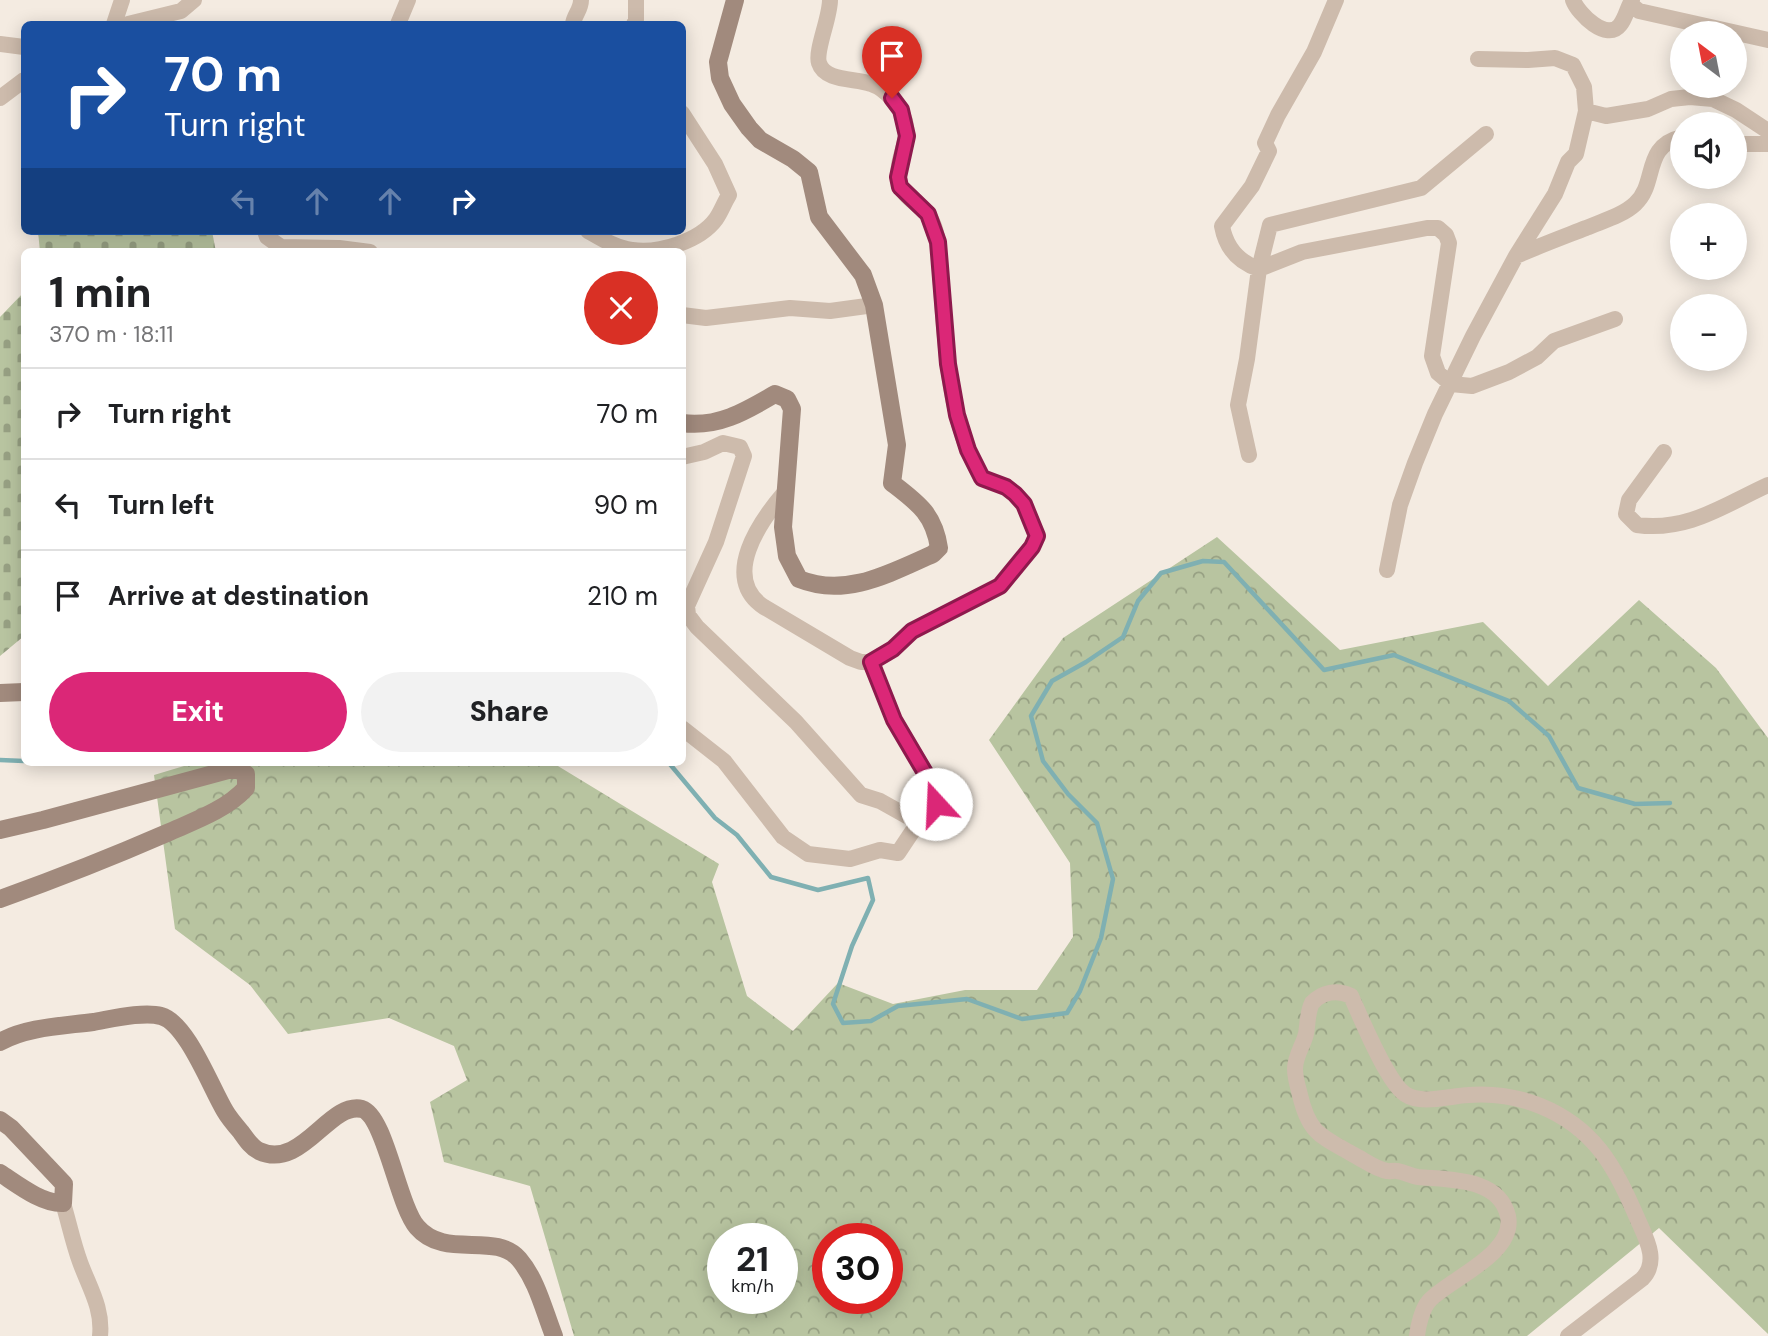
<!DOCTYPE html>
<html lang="en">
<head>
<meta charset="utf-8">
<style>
  :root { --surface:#fff; --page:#f2f2f2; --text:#202124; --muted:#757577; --line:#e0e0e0; --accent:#db2777 }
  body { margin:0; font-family:"DM Sans",sans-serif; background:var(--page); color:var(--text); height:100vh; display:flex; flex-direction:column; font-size:26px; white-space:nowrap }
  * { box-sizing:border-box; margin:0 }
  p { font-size:23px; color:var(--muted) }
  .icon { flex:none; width:38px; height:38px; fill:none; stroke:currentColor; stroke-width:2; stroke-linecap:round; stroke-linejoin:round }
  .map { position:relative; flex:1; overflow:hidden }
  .panel { position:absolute; left:21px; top:248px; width:665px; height:518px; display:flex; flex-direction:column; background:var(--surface); border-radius:10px; box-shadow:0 4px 18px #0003 }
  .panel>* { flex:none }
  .banner { position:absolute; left:21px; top:21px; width:665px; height:214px; border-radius:10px; box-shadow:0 4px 18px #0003; background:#1a4fa0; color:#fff; overflow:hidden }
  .needle { width:46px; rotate:328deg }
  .buttons { position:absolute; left:1670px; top:21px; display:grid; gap:14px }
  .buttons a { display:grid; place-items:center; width:77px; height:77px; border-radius:50%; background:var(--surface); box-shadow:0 4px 18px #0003; font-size:35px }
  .speed { position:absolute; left:707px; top:1223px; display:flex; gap:14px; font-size:35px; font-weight:700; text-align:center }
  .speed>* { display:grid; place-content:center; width:91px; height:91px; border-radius:50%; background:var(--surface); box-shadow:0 4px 18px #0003; line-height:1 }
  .speed small { font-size:18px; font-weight:400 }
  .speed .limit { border:10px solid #d22; background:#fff; color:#111 }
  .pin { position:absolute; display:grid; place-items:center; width:60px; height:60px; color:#fff; margin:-72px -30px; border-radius:50% 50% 50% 0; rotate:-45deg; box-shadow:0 0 7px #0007 }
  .pin .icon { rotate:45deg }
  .me { position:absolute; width:77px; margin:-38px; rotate:340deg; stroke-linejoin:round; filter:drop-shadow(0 0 5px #0008) }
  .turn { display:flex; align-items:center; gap:24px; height:147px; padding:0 28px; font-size:32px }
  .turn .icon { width:91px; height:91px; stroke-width:2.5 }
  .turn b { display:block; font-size:49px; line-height:60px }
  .lanes { display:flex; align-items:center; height:66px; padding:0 28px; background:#0003; justify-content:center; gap:35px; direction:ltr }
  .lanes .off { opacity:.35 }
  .round { display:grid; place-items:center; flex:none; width:74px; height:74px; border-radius:37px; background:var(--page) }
  .summary { display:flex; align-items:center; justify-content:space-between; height:119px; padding:0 28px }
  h1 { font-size:42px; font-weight:800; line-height:52px }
  .cta { display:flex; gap:14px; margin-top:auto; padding:14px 28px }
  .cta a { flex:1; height:80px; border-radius:42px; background:var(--accent); color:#fff; font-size:28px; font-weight:800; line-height:80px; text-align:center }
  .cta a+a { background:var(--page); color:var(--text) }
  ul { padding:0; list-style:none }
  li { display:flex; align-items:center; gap:21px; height:91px; padding:0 28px; border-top:2px solid var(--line) }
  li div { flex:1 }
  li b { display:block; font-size:26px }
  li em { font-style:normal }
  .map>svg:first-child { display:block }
  .forest { fill:url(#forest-crowns); fill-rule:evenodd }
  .cemetery { fill:url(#cemetery-stones) }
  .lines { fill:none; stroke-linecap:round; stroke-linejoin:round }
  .stream { stroke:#7fb0b2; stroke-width:4.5 }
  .street { stroke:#cdbbac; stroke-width:16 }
  .secondary { stroke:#a18a7d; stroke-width:18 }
  .route-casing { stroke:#8e194d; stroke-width:18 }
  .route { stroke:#db2777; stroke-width:12 }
</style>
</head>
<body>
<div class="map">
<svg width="1768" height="1336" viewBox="0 0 1768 1336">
  <defs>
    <pattern id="forest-crowns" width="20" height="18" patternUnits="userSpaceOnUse" patternTransform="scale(1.75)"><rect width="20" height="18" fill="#b8c4a0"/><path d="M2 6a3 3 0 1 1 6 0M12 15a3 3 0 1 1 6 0" fill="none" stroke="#97a083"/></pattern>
    <pattern id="cemetery-stones" width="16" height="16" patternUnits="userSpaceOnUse" patternTransform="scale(1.75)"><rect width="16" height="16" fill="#b8c4a0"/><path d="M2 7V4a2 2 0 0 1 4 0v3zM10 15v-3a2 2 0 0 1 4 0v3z" fill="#97a083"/></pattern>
  </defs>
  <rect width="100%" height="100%" fill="#f4ebe1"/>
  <!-- forest -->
  <path class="forest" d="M 1217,537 L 1340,650 L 1483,622 L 1548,686 L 1639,600 L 1716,668 L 1768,738 L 1768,1334 L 1659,1228 L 1527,1336 L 574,1336 L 530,1186 L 444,1162 L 430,1102 L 467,1080 L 454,1046 L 389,1018 L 288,1034 L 250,985 L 175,929 L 154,775 L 194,763 L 553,763 L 719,864 L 712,882 L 747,996 L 793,1031 L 838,983 L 893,1004 L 965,990 L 1037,990 L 1073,937 L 1070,863 L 989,740 L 1063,638 ZM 723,1239 L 782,1239 L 782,1298 L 723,1298 ZM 828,1239 L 887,1239 L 887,1298 L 828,1298 Z"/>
  <!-- cemetery -->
  <path class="cemetery" d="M 38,231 L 212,231 L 216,252 L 40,252 Z
    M 24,292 L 24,636 L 0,656 L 0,317 Z"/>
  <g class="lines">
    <!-- stream -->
    <path class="stream" d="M 0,760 L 24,761
      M 669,763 L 715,818 L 737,835 L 771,877 L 818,890 L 868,878 L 873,900 L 852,946 L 833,1004 L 843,1023 L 871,1021 L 898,1006 L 967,999 L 1022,1019 L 1067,1013 L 1080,991 L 1101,938 L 1113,879 L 1097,823 L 1068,794 L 1043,761 L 1031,716 L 1052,681 L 1086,662 L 1123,637 L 1138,601 L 1161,573 L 1203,561 L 1224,562 L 1324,670 L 1394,655 L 1509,701 L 1549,736 L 1578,788 L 1635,804 L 1670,803"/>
    <!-- street -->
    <path class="street" d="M 830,0 C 830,18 815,51 819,63 C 825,82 856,78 871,84 C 880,87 887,93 893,100 C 922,134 894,150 899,181 C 901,196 917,203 926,213 C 934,221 936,232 938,242 C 944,313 943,418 982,478 L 1006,487 L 1015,494 L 1024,504 L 1037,536 L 1032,547 L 1000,586 L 912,631 L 893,649 L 871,662
      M 1336,0 L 1314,52 L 1278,115 L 1265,143 L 1269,151 L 1252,186 L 1222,226 C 1226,248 1238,262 1259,269 L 1302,252 L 1427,228 L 1438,228 L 1446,235 L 1449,243 L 1432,356 L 1438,373 L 1451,384 L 1472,386 L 1509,372 L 1537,357 L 1554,341 L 1615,319
      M 1573,0 C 1578,14 1607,42 1620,25 C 1625,19 1627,10 1630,4
      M 1632,0 L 1630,4 L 1639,11 L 1768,40
      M 114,24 L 122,0
      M 128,24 L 181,11 L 194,0
      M 398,24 L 408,0
      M 573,24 C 574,15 581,10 581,0
      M 634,24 L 636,20 L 636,0
      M 0,44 L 24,47
      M 1478,59 L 1528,60 L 1555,58 L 1573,65 L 1584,87 L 1586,111
      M 0,98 L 24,80
      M 1734,144 L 1768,144
      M 265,231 L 267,237 L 281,247 L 339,248 L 370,252
      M 588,231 C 602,239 616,248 632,250 C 659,254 700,241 716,219 C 721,212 724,203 729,195 L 715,164 L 682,113
      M 1516,256 C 1539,246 1563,237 1586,228 C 1602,221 1622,216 1635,204 C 1658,183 1642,146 1682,137
      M 682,315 L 706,318 L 790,308 L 830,311 L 874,305
      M 1664,452 L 1629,500 L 1626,514 L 1637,525 C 1688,532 1724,505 1768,485
      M 1249,455 L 1238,405 L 1247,359 L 1259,269 L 1270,225 L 1421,188 L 1486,134
      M 682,457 L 704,452 L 723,443 L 740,447 L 744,456 L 716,542 L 687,606 L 688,615 L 697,627 L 796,722 L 861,795 L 880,801 L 914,820 L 931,813 L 936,804 L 935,788 L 894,720 L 871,662 L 861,662 L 850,658 L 764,607 C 720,578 760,521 785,492
      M 1387,570 L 1400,505 L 1415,463 L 1435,414 L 1473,336 L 1516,256 L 1555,194 L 1568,162 L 1576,154 L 1586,111 L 1606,116 L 1648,109 L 1671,99 L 1690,97 L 1713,99 L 1736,110 L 1768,131
      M 682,728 L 724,761 L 783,837 L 808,854 L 850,859 L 880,850 L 898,853 L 920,820
      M 63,1203 C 69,1223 73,1243 80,1262 C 89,1287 103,1308 100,1336
      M 1417,1336 C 1418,1326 1422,1309 1429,1301 C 1449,1279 1516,1254 1508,1216 C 1499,1177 1448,1180 1418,1177 C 1411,1176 1404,1172 1397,1171 C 1393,1170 1391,1172 1387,1171 C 1375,1169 1364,1160 1354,1155 C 1321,1136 1309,1134 1300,1095 C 1298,1087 1295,1078 1295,1069 C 1295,1056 1303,1046 1306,1034 C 1308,1024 1307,1013 1312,1003 C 1322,992 1337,989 1351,996 C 1361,1018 1387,1082 1405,1094 C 1421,1105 1449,1096 1468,1095 C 1517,1091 1568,1110 1600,1150 C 1616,1170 1628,1197 1638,1220 C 1647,1240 1659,1262 1642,1279 L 1568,1336"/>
    <!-- secondary -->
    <path class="secondary" d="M 682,423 C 718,428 746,411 775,394 L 787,399 L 792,409 L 783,527 L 787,556 L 799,579 C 846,598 890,573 933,554 L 939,548 C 934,514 918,503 892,483 L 897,445 L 874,305 L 863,275 L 819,217 L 809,172 L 793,159 L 760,140 L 749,128 L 732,104 L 720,78 L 718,62 L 735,0
      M 0,693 L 24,692
      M 0,830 L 43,820 L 228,770 L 238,770 L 246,774 L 246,788 C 226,810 194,821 167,833 C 112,857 56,879 0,899
      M 0,1042 C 26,1027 63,1026 93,1022 C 111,1019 144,1011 161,1016 C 187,1023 211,1088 225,1111 C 229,1118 235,1125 241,1132 C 246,1139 251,1147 259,1151 C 302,1171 329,1101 362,1109 C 385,1116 398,1205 417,1227 C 445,1260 495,1231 519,1259 C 537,1280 544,1311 554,1336
      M 0,1120 L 11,1128 L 64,1184 L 63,1203 C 42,1204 17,1184 0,1173"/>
  </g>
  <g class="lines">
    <!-- route casing -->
    <g class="route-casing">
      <path id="route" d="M 892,98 L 901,110 L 907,136 L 898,177 L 900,187 L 928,214 L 938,242 L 948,364 L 957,415 L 968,450 L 982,478 L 1006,487 L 1015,494 L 1024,504 L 1037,536 L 1032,547 L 1000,586 L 912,631 L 893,649 L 871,662 L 894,720 L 934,788 L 936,804"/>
    </g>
    <!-- route -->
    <use href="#route" class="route"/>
  </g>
</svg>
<div class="buttons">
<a><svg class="needle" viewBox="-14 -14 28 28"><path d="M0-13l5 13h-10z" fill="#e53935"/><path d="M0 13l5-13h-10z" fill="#757577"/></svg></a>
<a><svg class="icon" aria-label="sound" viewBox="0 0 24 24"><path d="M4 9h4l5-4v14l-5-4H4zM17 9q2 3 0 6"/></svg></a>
<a>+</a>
<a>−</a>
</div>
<div class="speed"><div>21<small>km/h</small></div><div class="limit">30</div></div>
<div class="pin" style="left:892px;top:98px;background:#d93025"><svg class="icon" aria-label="arrive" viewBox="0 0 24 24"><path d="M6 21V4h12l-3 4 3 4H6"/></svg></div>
<svg class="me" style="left:936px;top:804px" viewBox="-20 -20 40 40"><circle r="19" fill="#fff"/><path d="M0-13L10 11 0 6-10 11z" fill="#db2777"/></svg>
<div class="banner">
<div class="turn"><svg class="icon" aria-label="right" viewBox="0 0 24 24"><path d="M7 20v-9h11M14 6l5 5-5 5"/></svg><div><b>70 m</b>Turn right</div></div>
<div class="lanes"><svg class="icon off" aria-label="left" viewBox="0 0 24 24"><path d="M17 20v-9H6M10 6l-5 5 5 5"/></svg><svg class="icon off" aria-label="ahead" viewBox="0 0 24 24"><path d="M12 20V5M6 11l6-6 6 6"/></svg><svg class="icon off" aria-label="ahead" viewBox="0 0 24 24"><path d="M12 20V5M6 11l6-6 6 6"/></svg><svg class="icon" aria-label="right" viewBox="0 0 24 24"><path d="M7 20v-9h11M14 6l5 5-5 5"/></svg></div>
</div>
<section class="panel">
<div class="summary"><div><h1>1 min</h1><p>370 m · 18:11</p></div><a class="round" style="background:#d93025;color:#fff"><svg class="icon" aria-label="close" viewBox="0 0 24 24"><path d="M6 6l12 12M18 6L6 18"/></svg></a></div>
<ul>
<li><svg class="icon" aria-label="right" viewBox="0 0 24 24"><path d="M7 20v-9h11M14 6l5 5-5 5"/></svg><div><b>Turn right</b></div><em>70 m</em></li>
<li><svg class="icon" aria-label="left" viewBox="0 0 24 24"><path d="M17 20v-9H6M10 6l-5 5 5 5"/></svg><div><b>Turn left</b></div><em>90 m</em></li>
<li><svg class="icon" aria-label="arrive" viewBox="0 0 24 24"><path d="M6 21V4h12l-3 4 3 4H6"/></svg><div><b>Arrive at destination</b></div><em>210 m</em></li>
</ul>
<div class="cta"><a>Exit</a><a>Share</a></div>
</section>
</div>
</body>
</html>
